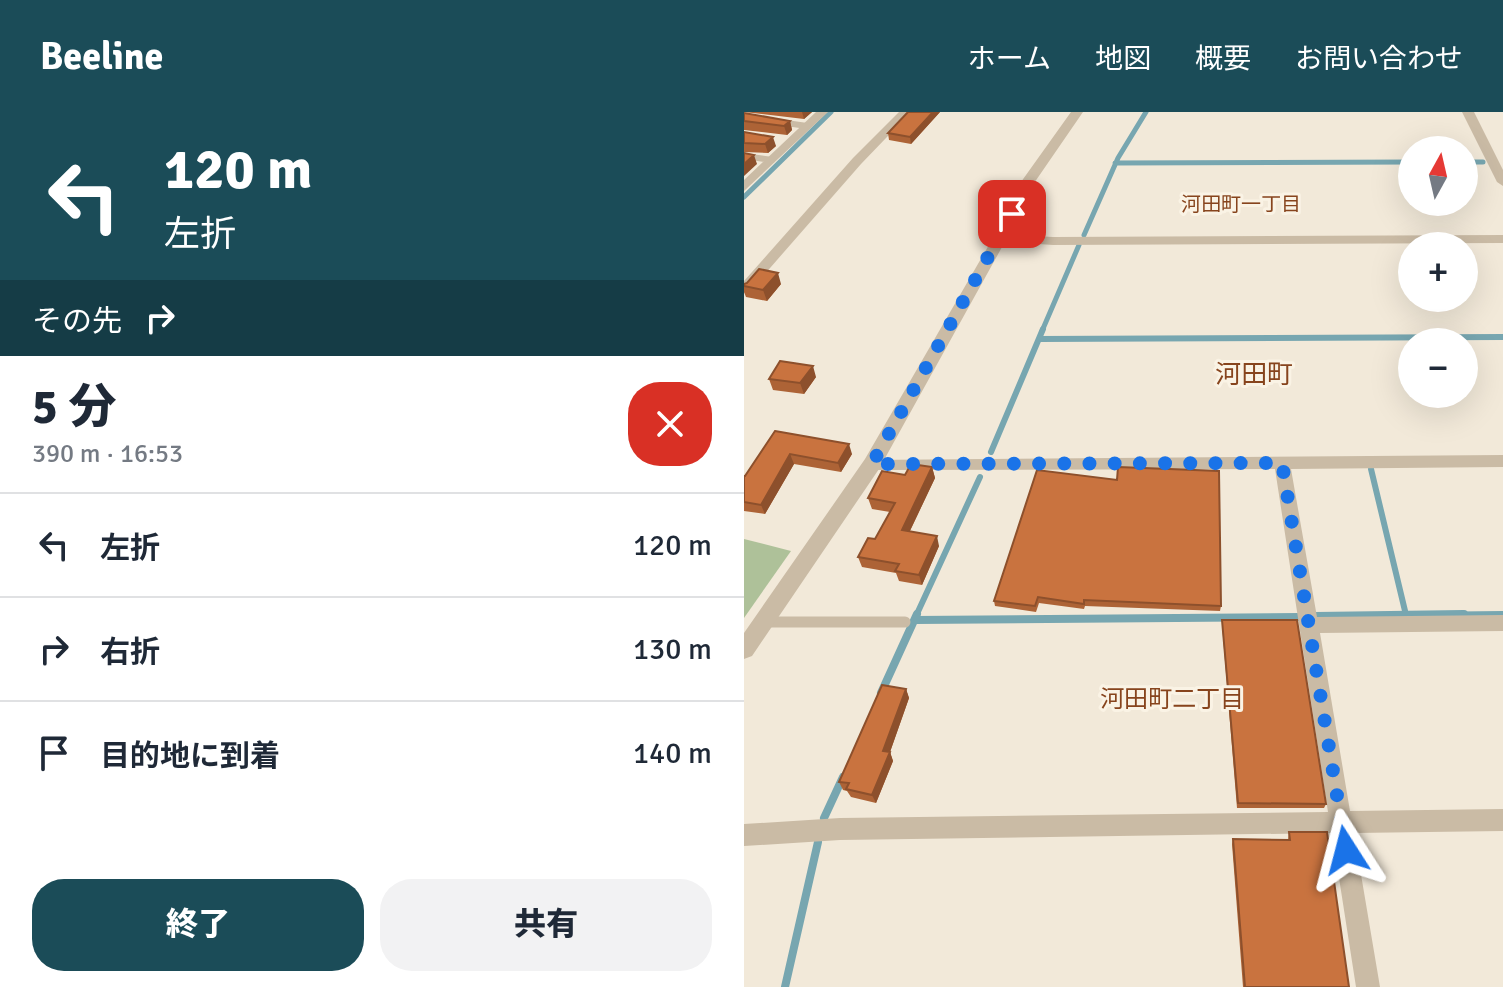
<!DOCTYPE html>
<html lang="ja">
<head>
<meta charset="utf-8">
<style>
  :root { --surface:#fff; --page:#f2f2f3; --text:#1f2937; --muted:#747a83; --line:#e0e1e3; --accent:#1b4c58 }
  body { margin:0; font-family:Signika,"Noto Sans JP",sans-serif; background:var(--page); color:var(--text); height:100vh; display:flex; flex-direction:column; font-size:30px; white-space:nowrap }
  * { box-sizing:border-box; margin:0 }
  p { font-size:26px; color:var(--muted) }
  .icon { flex:none; width:44px; height:44px; fill:none; stroke:currentColor; stroke-width:2; stroke-linecap:round; stroke-linejoin:round }
  .map { position:relative; flex:1; overflow:hidden }
  .side { display:flex; flex-direction:column; background:var(--surface); width:744px }
  .side>* { flex:none }
  .top-card { background:#1b4c58; color:#fff; overflow:hidden }
  .needle { width:52px; rotate:8deg }
  .buttons { position:absolute; left:654px; top:24px; display:grid; gap:16px }
  .buttons a { display:grid; place-items:center; width:80px; height:80px; border-radius:50%; background:var(--surface); box-shadow:0 8px 32px #0002; font-size:40px }
  .pin { position:absolute; display:grid; place-items:center; width:68px; height:68px; color:#fff; margin:-34px; border-radius:16px; box-shadow:0 4px 12px #0006 }
  .me { position:absolute; width:88px; margin:-44px; rotate:351deg; stroke-linejoin:round; filter:drop-shadow(0 0 6px #0008) }
  .turn { display:flex; align-items:center; gap:28px; height:168px; padding:0 32px; font-size:36px }
  .turn .icon { width:104px; height:104px; stroke-width:2.5 }
  .turn b { display:block; font-size:56px; line-height:68px }
  .then { display:flex; align-items:center; height:76px; padding:0 32px; background:#0003; gap:16px; font-size:30px }
  .round { display:grid; place-items:center; flex:none; width:84px; height:84px; border-radius:32px; background:var(--page) }
  .overview { display:flex; align-items:center; justify-content:space-between; height:136px; padding:0 32px }
  h1 { font-size:48px; font-weight:800; line-height:60px }
  .button { display:flex; gap:16px; margin-top:auto; padding:16px 32px }
  .button a { flex:1; height:92px; border-radius:32px; background:var(--accent); color:#fff; font-size:32px; font-weight:800; line-height:92px; text-align:center }
  .button a+a { background:var(--page); color:var(--text) }
  ul { padding:0; list-style:none }
  li { display:flex; align-items:center; gap:24px; height:104px; padding:0 32px; border-top:2px solid var(--line) }
  li div { flex:1 }
  li b { display:block; font-size:30px }
  li em { font-style:normal }
  header { display:flex; align-items:center; gap:48px; box-sizing:border-box; height:112px; padding:0 40px; background:var(--accent); color:#fff }
  header strong { font-size:38px }
  nav { display:flex; gap:44px; margin-inline-start:auto; font-size:28px }
  main { display:flex; flex:1; min-height:0 }
  .map>svg:first-child { display:block }
  .green { fill:#aec199 }
  .lines { fill:none; stroke-linecap:round; stroke-linejoin:round }
  .stream-far2 { stroke:#77a6b0; stroke-width:5 }
  .stream-far1 { stroke:#77a6b0; stroke-width:6 }
  .stream { stroke:#77a6b0; stroke-width:8 }
  .service-far1 { stroke:#cabba5; stroke-width:6 }
  .service { stroke:#cabba5; stroke-width:11 }
  .minor { fill:#cabba5; fill-rule:evenodd }
  .tertiary { fill:#cabba5; fill-rule:evenodd }
  .wall { fill:#ad6336 }
  .shaded-wall { fill:#8d502c }
  .building { fill:#c9733f; stroke:#8d502c; stroke-width:2 }
  .route { stroke:#1a73e8; stroke-width:14; stroke-dasharray:0 25.2 }
  .labels { text-anchor:middle; stroke-width:6; stroke-linejoin:round; paint-order:stroke }
  .far-neighbourhood-label { font-size:20px; fill:#87441d; stroke:#faf3e5 }
  .neighbourhood-label { font-size:24px; fill:#87441d; stroke:#faf3e5 }
  .quarter-label { font-size:26px; fill:#87441d; stroke:#faf3e5 }
</style>
</head>
<body>
<header>
<strong>Beeline</strong>
<nav><a>ホーム</a><a>地図</a><a>概要</a><a>お問い合わせ</a></nav>
</header>
<main>
<section class="side">
<div class="top-card">
<div class="turn"><svg class="icon" aria-label="left" viewBox="0 0 24 24"><path d="M17 20v-9H6M10 6l-5 5 5 5"/></svg><div><b>120 m</b>左折</div></div>
<div class="then">その先<svg class="icon" aria-label="right" viewBox="0 0 24 24"><path d="M7 20v-9h11M14 6l5 5-5 5"/></svg></div>
</div>
<div class="overview"><div><h1>5 分</h1><p>390 m · 16:53</p></div><a class="round" style="background:#d93025;color:#fff"><svg class="icon" aria-label="close" viewBox="0 0 24 24"><path d="M6 6l12 12M18 6L6 18"/></svg></a></div>
<ul>
<li><svg class="icon" aria-label="left" viewBox="0 0 24 24"><path d="M17 20v-9H6M10 6l-5 5 5 5"/></svg><div><b>左折</b></div><em>120 m</em></li>
<li><svg class="icon" aria-label="right" viewBox="0 0 24 24"><path d="M7 20v-9h11M14 6l5 5-5 5"/></svg><div><b>右折</b></div><em>130 m</em></li>
<li><svg class="icon" aria-label="arrive" viewBox="0 0 24 24"><path d="M6 21V4h12l-3 4 3 4H6"/></svg><div><b>目的地に到着</b></div><em>140 m</em></li>
</ul>
<div class="button"><a>終了</a><a>共有</a></div>
</section>
<div class="map">
<svg width="759" height="875" viewBox="0 0 759 875">
  <rect width="100%" height="100%" fill="#f2e9d9"/>
  <!-- green -->
  <path class="green" d="M 0,427 L 47,439 L 0,506 Z"/>
  <g class="lines">
    <!-- stream-far2 -->
    <path class="stream-far2" d="M 720,50 L 739,50
      M 371,51 L 668,50
      M 0,85 L 87,0
      M 340,123 L 374,46 L 402,0
      M 298,219 L 335,133"/>
    <!-- stream-far1 -->
    <path class="stream-far1" d="M 295,227 L 759,225
      M 247,340 L 299,217
      M 627,357 L 662,503
      M 172,504 L 236,365
      M 572,504 L 759,502"/>
    <!-- stream -->
    <path class="stream" d="M 572,504 L 720,502
      M 171,508 L 556,505
      M 137,581 L 173,502
      M 80,706 L 99,665
      M 41,875 L 74,730"/>
    <!-- service-far1 -->
    <path class="service-far1" d="M 35,10 L 63,14
      M 0,44 L 28,48"/>
    <!-- service -->
    <path class="service" d="M 20,510 L 161,510"/>
    <!-- minor -->
    <path class="minor" d="M 72,0 L 84,0 L 0,79 L 0,68 Z
      M 155,0 L 167,0 L 117,52 L 5,180 L 0,181 L 0,169 L 109,46 Z
      M 718,0 L 730,0 L 759,58 L 759,74 L 753,70 Z
      M 256,122 L 309,125 L 759,123 L 759,131 L 309,133 L 251,129 L 251,123 Z
      M 759,343 L 759,355 L 547,357 L 573,505 L 759,503 L 759,519 L 576,521 L 606,699 L 759,697 L 759,719 L 610,721 L 636,875 L 612,875 L 588,721 L 96,728 L 0,734 L 0,712 L 96,706 L 584,700 L 531,357 L 128,358 L 122,356 L 120,352 L 122,348 Z"/>
    <!-- tertiary -->
    <path class="tertiary" d="M 327,0 L 339,0 L 286,77 L 263,126 L 135,357 L 8,544 L 0,547 L 0,521 L 121,347 L 249,126 L 272,77 Z"/>
  </g>
  <!-- wall -->
  <path class="wall" d="M 0,0 L 68,0 L 60,7 Z
    M 164,0 L 196,0 L 167,32 L 145,28 L 144,21 Z
    M 0,9 L 46,9 L 48,18 L 43,23 L 0,18 Z
    M 0,20 L 32,34 L 24,41 L 0,40 Z
    M 0,172 L 37,172 L 23,189 L 2,185 L 0,180 Z
    M 72,265 L 60,282 L 29,278 L 25,267 Z
    M 31,319 L 108,342 L 97,360 L 50,352 L 21,402 L 0,399 L 0,364 L 1,364 Z
    M 188,355 L 191,366 L 166,419 L 195,434 L 178,473 L 155,469 L 152,461 L 118,455 L 114,445 L 131,427 L 146,400 L 128,397 L 124,386 L 161,363 Z
    M 293,358 L 477,494 L 476,499 L 341,494 L 340,497 L 295,491 L 292,500 L 251,494 L 250,489 Z
    M 478,508 L 582,692 L 580,696 L 493,696 L 478,513 Z
    M 162,577 L 165,586 L 146,640 L 149,649 L 132,691 L 107,685 L 103,679 L 99,678 L 95,670 Z
    M 545,720 L 605,875 L 499,875 L 488,732 L 489,727 L 544,728 Z"/>
  <!-- shaded-wall -->
  <path class="shaded-wall" d="M 58,0 L 68,0 L 60,7 Z
    M 189,0 L 196,0 L 167,32 L 166,25 Z
    M 46,9 L 48,18 L 43,23 L 40,14 Z
    M 29,25 L 32,34 L 24,41 L 21,32 Z
    M 10,43 L 13,52 L 0,64 L 0,52 Z
    M 34,161 L 37,172 L 23,189 L 19,178 Z
    M 69,254 L 72,265 L 60,282 L 56,271 Z
    M 105,332 L 108,342 L 97,360 L 94,351 Z
    M 46,342 L 50,352 L 21,402 L 17,393 Z
    M 188,355 L 191,366 L 161,429 L 158,418 Z
    M 193,424 L 195,434 L 178,473 L 175,463 Z
    M 162,577 L 165,586 L 146,640 L 149,649 L 132,691 L 128,683 L 139,639 Z"/>
  <!-- building -->
  <path class="building" d="M 164,0 L 189,0 L 166,25 L 144,21 Z
    M 0,1 L 46,9 L 40,14 L 0,9 Z
    M 0,20 L 29,25 L 21,32 L 0,31 Z
    M 0,41 L 10,43 L 0,52 Z
    M 15,157 L 34,161 L 19,178 L 0,174 L 0,172 L 3,171 Z
    M 36,249 L 69,254 L 56,271 L 25,267 Z
    M 31,319 L 105,332 L 94,351 L 46,342 L 17,393 L 0,390 L 0,364 L 1,364 Z
    M 167,352 L 188,355 L 158,418 L 193,424 L 175,463 L 151,459 L 155,452 L 114,445 L 124,426 L 131,427 L 151,391 L 124,386 L 138,359 L 161,363 Z
    M 374,355 L 475,359 L 477,494 L 340,488 L 340,492 L 294,485 L 291,494 L 250,489 L 293,358 L 373,368 Z
    M 478,508 L 553,508 L 582,692 L 494,691 Z
    M 138,573 L 162,577 L 139,639 L 146,640 L 128,683 L 102,677 L 105,671 L 95,670 Z
    M 545,720 L 583,720 L 605,875 L 501,875 L 489,727 L 546,728 Z"/>
  <g class="lines">
    <!-- route -->
    <path class="route" d="M 268,102 L 128,352 L 538,351 L 602,738"/>
  </g>
  <g class="labels">
    <!-- far-neighbourhood labels -->
    <g class="far-neighbourhood-label">
      <text x="497" y="99">河田町一丁目</text>
    </g>
    <!-- neighbourhood labels -->
    <g class="neighbourhood-label">
      <text x="428" y="595">河田町二丁目</text>
    </g>
    <!-- quarter labels -->
    <g class="quarter-label">
      <text x="510" y="271">河田町</text>
    </g>
  </g>
</svg>
<div class="buttons">
<a><svg class="needle" viewBox="-14 -14 28 28"><path d="M0-13l5 13h-10z" fill="#e53935"/><path d="M0 13l5-13h-10z" fill="#747a83"/></svg></a>
<a>+</a>
<a>−</a>
</div>
<div class="pin" style="left:268px;top:102px;background:#d93025"><svg class="icon" aria-label="arrive" viewBox="0 0 24 24"><path d="M6 21V4h12l-3 4 3 4H6"/></svg></div>
<svg class="me" style="left:602px;top:738px" viewBox="-20 -20 40 40"><path d="M0-17L14 15 0 8-14 15z" fill="#1a73e8" stroke="#fff" stroke-width="4"/></svg>
</div>
</main>
</body>
</html>
